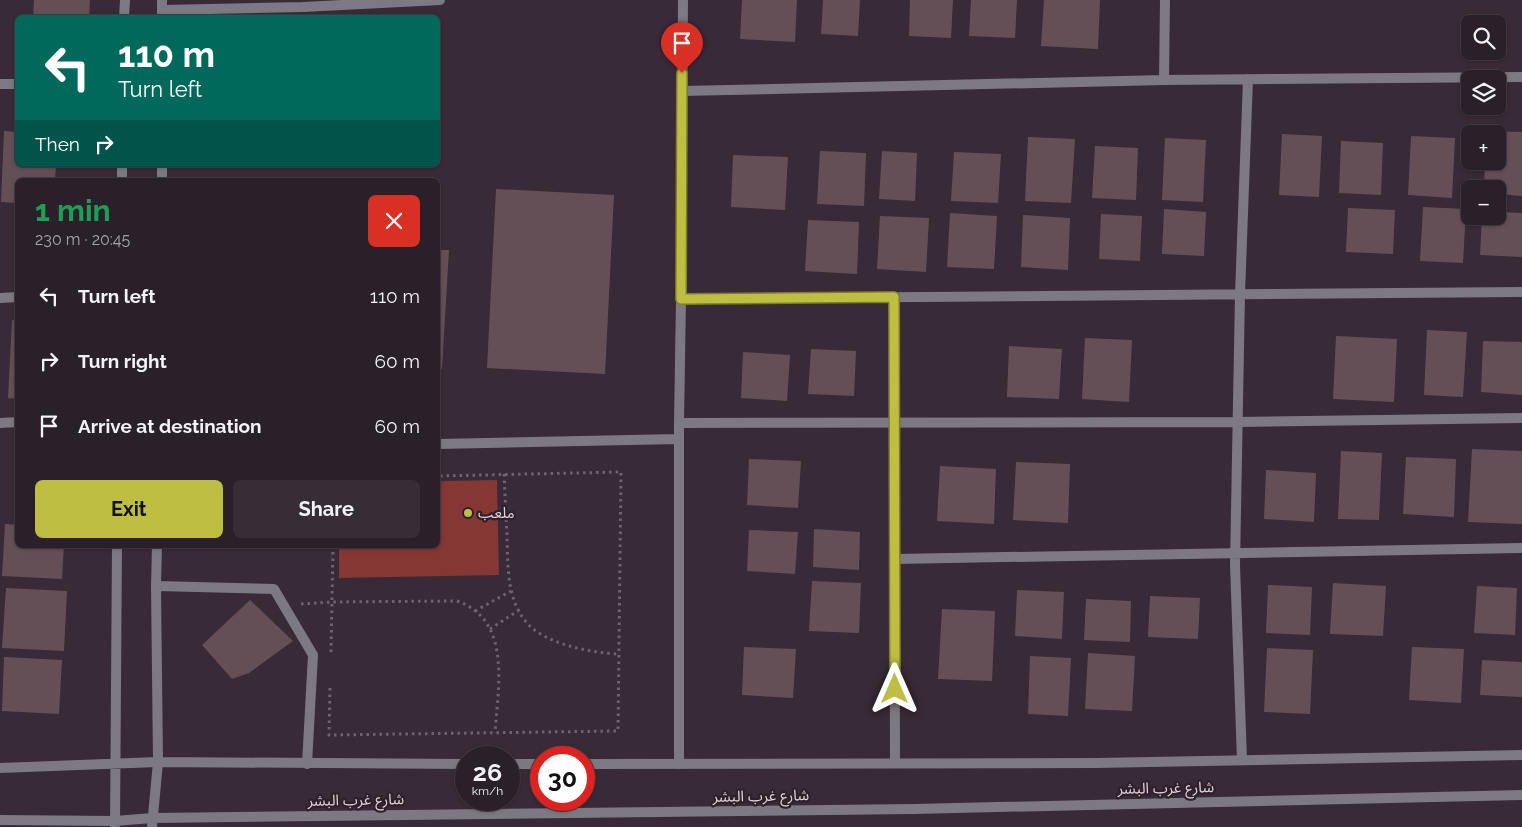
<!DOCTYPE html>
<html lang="en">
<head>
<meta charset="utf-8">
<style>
  :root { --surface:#2a2029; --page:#362d35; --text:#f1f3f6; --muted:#a5a3a8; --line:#463e46; --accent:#bebf42 }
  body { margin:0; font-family:Raleway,"Noto Sans Arabic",sans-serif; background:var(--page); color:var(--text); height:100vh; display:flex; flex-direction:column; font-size:19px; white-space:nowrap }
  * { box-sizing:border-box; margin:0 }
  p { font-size:16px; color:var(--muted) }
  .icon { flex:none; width:28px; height:28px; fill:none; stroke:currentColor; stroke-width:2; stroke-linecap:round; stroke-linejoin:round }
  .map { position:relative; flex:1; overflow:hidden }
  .panel { position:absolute; left:15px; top:178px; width:425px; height:370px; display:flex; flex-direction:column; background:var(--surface); border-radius:8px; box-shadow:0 1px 4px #0004,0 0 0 1px var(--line) }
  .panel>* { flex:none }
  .banner { position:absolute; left:15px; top:15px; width:425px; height:152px; border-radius:8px; box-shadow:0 1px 4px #0004,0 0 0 1px var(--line); background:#00695c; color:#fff; overflow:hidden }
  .tools { position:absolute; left:1461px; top:15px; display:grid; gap:10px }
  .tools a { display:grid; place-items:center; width:45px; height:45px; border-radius:8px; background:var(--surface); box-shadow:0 1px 4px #0004,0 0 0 1px var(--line); font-size:25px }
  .speed { position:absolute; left:455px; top:746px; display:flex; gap:10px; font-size:25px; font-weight:700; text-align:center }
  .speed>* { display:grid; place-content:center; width:65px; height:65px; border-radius:50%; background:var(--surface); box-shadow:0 1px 4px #0004,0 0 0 1px var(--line); line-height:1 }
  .speed small { font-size:12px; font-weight:400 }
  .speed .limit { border:8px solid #d22; background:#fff; color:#111 }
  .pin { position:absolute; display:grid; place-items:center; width:42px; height:42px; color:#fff; margin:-51px -21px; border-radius:50% 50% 50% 0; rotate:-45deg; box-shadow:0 0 5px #0007 }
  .pin .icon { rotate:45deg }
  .me { position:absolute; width:55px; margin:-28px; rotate:0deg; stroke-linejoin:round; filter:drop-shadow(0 0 4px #0008) }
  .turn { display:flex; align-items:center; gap:18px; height:105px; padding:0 20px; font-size:22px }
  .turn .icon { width:65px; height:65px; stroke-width:2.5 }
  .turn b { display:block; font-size:35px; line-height:42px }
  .then { display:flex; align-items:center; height:48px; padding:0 20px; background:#0003; gap:10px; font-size:19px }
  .round { display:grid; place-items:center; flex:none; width:52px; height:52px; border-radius:8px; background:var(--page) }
  .overview { display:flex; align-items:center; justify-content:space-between; height:85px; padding:0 20px }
  h1 { font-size:30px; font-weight:700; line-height:38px; color:#1e9e55 }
  .primary-button { display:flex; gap:10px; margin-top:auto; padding:10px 20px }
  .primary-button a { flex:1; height:58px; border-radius:8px; background:var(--accent); color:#111; font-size:20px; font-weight:700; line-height:58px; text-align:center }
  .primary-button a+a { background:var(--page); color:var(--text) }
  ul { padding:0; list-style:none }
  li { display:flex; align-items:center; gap:15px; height:65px; padding:0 20px }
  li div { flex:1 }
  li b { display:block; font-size:19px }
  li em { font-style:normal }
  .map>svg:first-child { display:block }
  .green { fill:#843733 }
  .building { fill:#654f56 }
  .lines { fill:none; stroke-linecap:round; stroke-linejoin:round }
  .path { stroke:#70636f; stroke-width:3; stroke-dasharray:2.5 4; stroke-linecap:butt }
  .minor { stroke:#7c7982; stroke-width:10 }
  .tertiary { stroke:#7c7982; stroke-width:10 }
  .route-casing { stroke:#7c7c2b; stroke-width:12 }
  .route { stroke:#bebf42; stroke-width:9 }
  .poi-dot { fill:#bebf42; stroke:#2e202d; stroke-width:2 }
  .labels { text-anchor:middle; stroke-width:4.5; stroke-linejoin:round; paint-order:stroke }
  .poi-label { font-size:15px; fill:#ded4dd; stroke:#2e202d; text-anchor:start }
  .street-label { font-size:15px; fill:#ded4dd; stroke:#2e202d }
</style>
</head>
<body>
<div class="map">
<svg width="1522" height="827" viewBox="0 0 1522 827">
  <rect width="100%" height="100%" fill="#382a37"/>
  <!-- green -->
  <path class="green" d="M 497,480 L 499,575 L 339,578 L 339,545 L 438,545 L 438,481 Z"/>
  <!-- building -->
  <path class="building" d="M 34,0 L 90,0 L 89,18 L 33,18 Z
    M 742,0 L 797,0 L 795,42 L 740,39 Z
    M 823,0 L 860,0 L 858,36 L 821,34 Z
    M 910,0 L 953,0 L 951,38 L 909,36 Z
    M 971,0 L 1017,0 L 1015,38 L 969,36 Z
    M 1044,0 L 1100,0 L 1098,49 L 1041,46 Z
    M 4,131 L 18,132 L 18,165 L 56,165 L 55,180 L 18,180 L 18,203 L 1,202 Z
    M 1487,131 L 1522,132 L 1522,196 L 1498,194 L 1498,189 L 1484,189 L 1485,161 L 1498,161 L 1498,134 L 1487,134 Z
    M 1282,134 L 1322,136 L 1319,197 L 1279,195 Z
    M 1411,136 L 1455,138 L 1452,198 L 1408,195 Z
    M 1028,137 L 1075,139 L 1071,203 L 1025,201 Z
    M 1165,138 L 1206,140 L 1203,202 L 1162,200 Z
    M 1341,141 L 1383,143 L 1381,195 L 1339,193 Z
    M 1095,146 L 1138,148 L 1136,200 L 1092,198 Z
    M 820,151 L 866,153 L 864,206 L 817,204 Z
    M 882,151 L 917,153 L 915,201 L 879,199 Z
    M 954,152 L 1001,154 L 998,203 L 951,201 Z
    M 733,155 L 788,157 L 785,210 L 731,207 Z
    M 496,189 L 614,195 L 605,374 L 487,368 Z
    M 1423,207 L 1466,209 L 1463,263 L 1420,261 Z
    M 1348,208 L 1395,210 L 1393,254 L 1346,252 Z
    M 1164,209 L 1206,212 L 1204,256 L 1162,254 Z
    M 1498,212 L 1522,213 L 1522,257 L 1480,255 L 1482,216 L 1498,216 Z
    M 950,213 L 997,216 L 994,269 L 947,267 Z
    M 1101,214 L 1142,216 L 1140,261 L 1099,259 Z
    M 1023,215 L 1070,218 L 1068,270 L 1021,267 Z
    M 880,216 L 929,218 L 926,272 L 877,269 Z
    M 808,220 L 859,222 L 857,274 L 805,271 Z
    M 438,250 L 449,250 L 442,369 L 438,369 Z
    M 12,320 L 18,321 L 18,399 L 8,398 Z
    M 1427,330 L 1467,332 L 1463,397 L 1424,395 Z
    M 1336,336 L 1397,339 L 1394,402 L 1333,399 Z
    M 1085,338 L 1132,340 L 1129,402 L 1082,399 Z
    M 1483,341 L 1522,342 L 1522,395 L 1481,392 Z
    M 1009,346 L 1062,349 L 1059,399 L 1007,397 Z
    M 811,349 L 856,351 L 854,396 L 808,394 Z
    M 743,352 L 790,355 L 787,401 L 741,398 Z
    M 1472,449 L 1522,451 L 1522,524 L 1468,522 Z
    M 1341,451 L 1382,453 L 1379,520 L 1338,519 Z
    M 1406,457 L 1456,459 L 1454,517 L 1403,514 Z
    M 749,459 L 801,461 L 798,508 L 747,505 Z
    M 1016,462 L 1070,464 L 1068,523 L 1013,520 Z
    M 940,466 L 996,469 L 994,524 L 937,521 Z
    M 1266,470 L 1316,473 L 1314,522 L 1264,519 Z
    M 5,524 L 18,525 L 18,545 L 64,545 L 62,579 L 2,576 Z
    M 814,529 L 860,532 L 859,570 L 813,567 Z
    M 749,530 L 798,532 L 795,574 L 747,571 Z
    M 812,581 L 861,583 L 859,633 L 809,631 Z
    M 1333,583 L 1386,586 L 1383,636 L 1330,634 Z
    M 1268,585 L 1312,587 L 1310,635 L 1266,633 Z
    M 1477,586 L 1517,588 L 1515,635 L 1474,633 Z
    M 6,588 L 67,591 L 64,651 L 2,648 Z
    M 1017,590 L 1064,592 L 1062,639 L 1015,636 Z
    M 1150,596 L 1200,598 L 1198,639 L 1148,637 Z
    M 1086,599 L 1131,601 L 1130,642 L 1084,640 Z
    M 250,600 L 293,641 L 249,673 L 232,679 L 202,645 Z
    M 942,609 L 995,611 L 992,681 L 938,679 Z
    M 744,647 L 796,649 L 793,698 L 742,695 Z
    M 1412,647 L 1464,649 L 1461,703 L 1409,700 Z
    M 1267,648 L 1313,650 L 1310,714 L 1264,712 Z
    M 1088,653 L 1135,656 L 1132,711 L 1085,709 Z
    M 1030,656 L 1071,658 L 1068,716 L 1028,714 Z
    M 4,657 L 62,660 L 59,714 L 2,711 Z
    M 1482,660 L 1522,662 L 1522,697 L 1480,695 Z"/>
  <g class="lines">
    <!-- path -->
    <path class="path" d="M 504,474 C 505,495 506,515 507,535 C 508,565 506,599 527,623 C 545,644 592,653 619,654
      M 301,604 L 332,602 L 457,601 C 512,620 498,687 495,733
      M 475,611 L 511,591
      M 490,629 L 519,610
      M 331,652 L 333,545
      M 330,688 L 329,735 L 618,731 L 621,472 L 438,476"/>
    <!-- minor -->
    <path class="minor" d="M 162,10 L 303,7 L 440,0
      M 1164,80 L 1165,0
      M 0,84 L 18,84
      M 682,91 L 1164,80 L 1522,77
      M 894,297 L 895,763
      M 0,298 L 18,297
      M 681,299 L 1522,292
      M 0,423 L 18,422
      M 679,423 L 681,299 L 683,0
      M 438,444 L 678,439
      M 896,559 L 1522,548
      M 156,586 L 274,589 L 313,655 L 307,764
      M 1242,760 L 1235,565 L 1240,294 L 1248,79
      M 679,764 L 679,423 L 1237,422 L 1522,418"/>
    <!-- tertiary -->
    <path class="tertiary" d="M 124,18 L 125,0
      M 162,18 L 162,0
      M 122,180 L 122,165
      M 162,180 L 162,165
      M 509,764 L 541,764
      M 584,764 L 1096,763 L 1522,755
      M 0,768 L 158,762 L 466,764
      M 0,820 L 115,821 L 152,818 L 914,809 L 1522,795
      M 115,826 L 117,545
      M 152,827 L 158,762 L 156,586 L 157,545"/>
  </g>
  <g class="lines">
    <!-- route casing -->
    <g class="route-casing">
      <path id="route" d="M 682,73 L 681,299 L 894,297 L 895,689"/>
    </g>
    <!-- route -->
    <use href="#route" class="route"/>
  </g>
  <!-- markers -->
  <circle class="poi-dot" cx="468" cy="513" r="5"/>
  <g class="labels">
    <!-- poi labels -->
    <g class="poi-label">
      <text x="478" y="518">ملعب</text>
    </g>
    <!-- street labels -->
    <g class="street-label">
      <text transform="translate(1166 788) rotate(-1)" y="5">شارع غرب البشر</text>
      <text transform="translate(761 796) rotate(-1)" y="5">شارع غرب البشر</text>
      <text transform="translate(356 800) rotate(-1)" y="5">شارع غرب البشر</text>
    </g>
  </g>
</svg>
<div class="tools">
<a><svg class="icon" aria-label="search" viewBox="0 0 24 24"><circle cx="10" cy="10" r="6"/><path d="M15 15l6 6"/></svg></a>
<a><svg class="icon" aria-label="layers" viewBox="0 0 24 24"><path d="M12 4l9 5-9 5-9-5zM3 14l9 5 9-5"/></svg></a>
<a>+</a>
<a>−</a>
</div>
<div class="speed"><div>26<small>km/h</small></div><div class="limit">30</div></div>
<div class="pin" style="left:682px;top:73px;background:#d93025"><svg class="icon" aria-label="arrive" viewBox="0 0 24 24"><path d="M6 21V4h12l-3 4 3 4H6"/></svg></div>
<svg class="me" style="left:895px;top:689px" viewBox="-20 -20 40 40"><path d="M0-17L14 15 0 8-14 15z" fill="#bebf42" stroke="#fff" stroke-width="4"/></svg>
<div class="banner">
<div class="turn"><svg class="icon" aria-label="left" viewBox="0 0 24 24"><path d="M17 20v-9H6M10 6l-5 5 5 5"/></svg><div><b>110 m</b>Turn left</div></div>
<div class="then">Then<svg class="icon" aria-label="right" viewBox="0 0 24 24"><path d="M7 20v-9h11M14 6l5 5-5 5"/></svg></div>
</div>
<section class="panel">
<div class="overview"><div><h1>1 min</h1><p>230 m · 20:45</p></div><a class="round" style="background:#d93025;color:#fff"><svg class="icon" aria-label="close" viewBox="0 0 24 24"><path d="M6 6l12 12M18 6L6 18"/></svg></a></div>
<ul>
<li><svg class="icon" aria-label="left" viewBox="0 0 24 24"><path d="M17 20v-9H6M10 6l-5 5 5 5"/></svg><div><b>Turn left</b></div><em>110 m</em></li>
<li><svg class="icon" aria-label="right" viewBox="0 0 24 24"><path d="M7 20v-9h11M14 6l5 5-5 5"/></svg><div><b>Turn right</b></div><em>60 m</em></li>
<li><svg class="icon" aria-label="arrive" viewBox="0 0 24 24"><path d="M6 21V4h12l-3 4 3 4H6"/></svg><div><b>Arrive at destination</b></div><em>60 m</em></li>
</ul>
<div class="primary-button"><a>Exit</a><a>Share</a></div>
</section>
</div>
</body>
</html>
